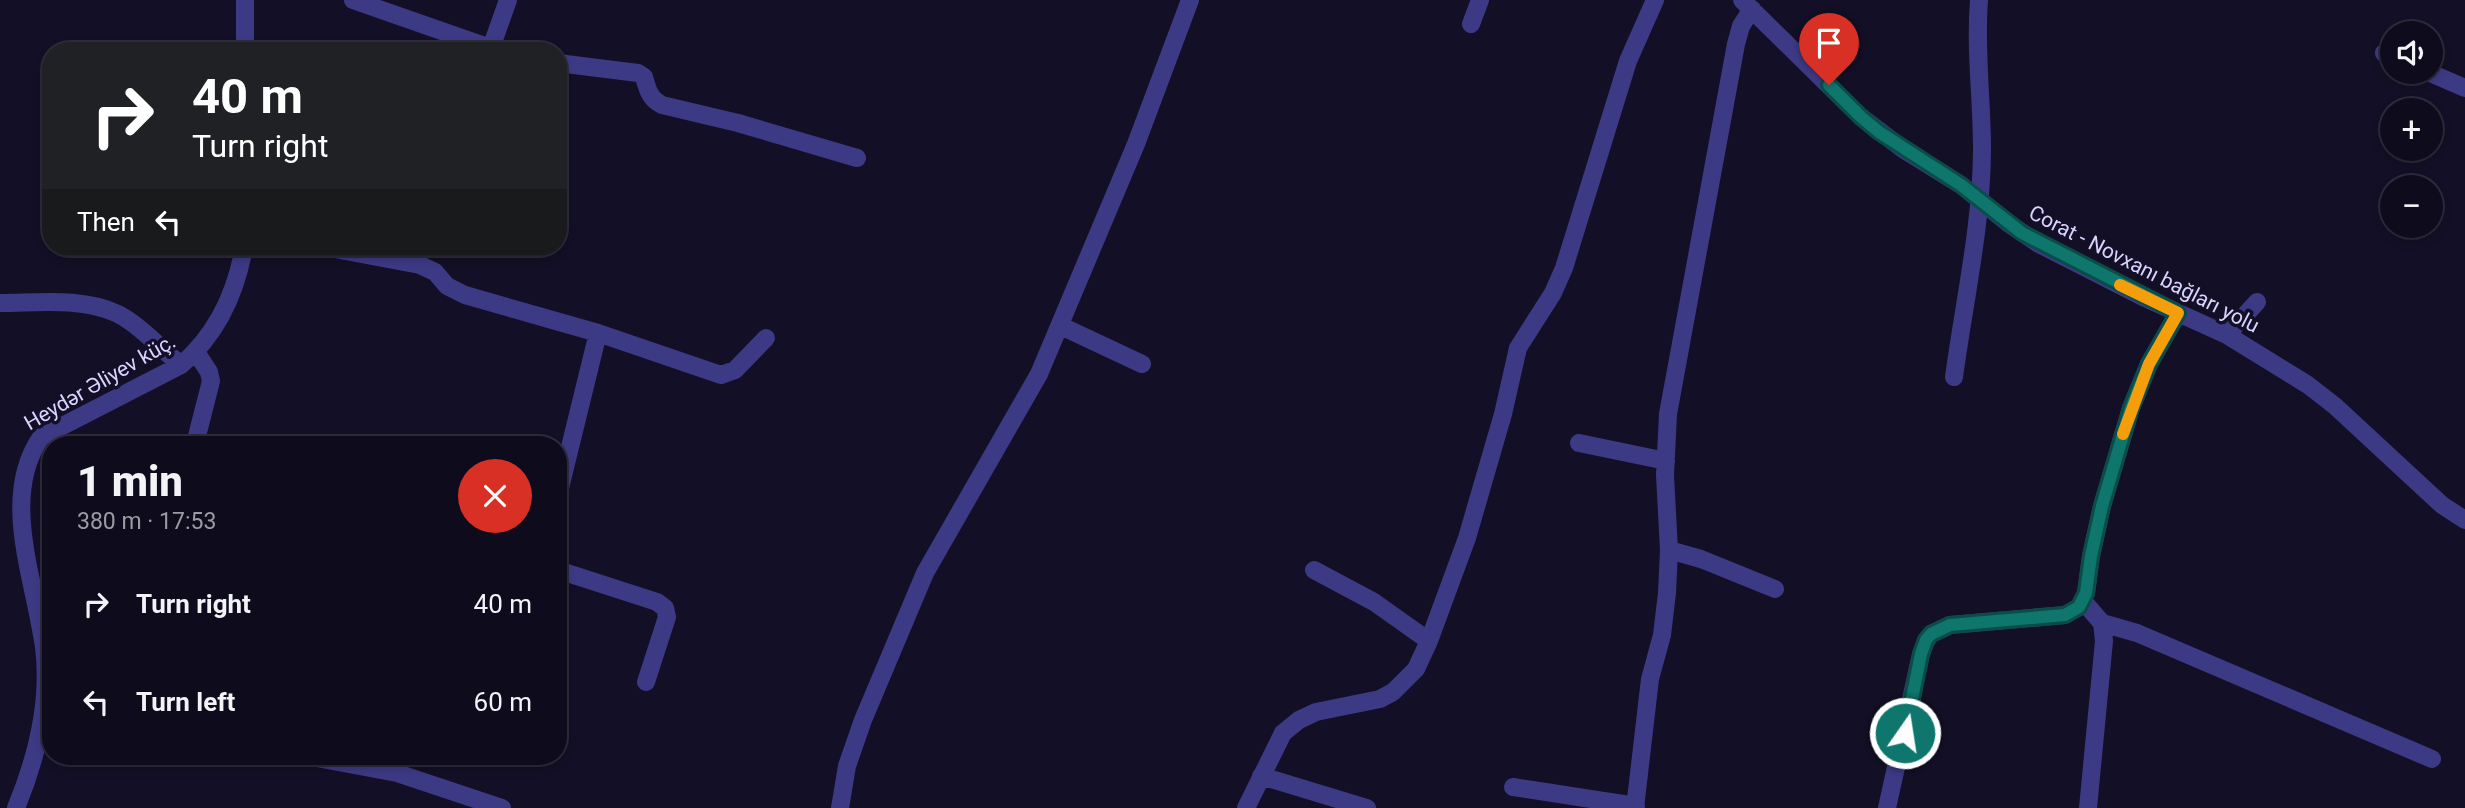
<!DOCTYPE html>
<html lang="en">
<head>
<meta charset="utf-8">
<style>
  :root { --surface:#0e0b1c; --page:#1c1929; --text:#f1f3f6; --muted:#9b9ba3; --line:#2e2b3b }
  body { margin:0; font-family:Roboto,sans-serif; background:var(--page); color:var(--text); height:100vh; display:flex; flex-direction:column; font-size:26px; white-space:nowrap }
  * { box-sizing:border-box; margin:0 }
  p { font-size:23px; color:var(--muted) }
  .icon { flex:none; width:38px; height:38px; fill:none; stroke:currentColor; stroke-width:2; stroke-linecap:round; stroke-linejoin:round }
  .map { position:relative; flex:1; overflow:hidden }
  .panel { position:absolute; left:42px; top:436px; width:525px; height:329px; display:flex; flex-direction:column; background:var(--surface); border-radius:28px; box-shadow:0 4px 10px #0003,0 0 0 2px var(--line) }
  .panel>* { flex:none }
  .banner { position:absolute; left:42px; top:42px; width:525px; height:214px; border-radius:28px; box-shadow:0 4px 10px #0003,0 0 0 2px var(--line); background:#202124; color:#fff; overflow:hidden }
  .fabs { position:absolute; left:2380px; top:21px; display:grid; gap:14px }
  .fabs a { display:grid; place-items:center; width:63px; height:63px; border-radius:50%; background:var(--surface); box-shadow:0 4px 10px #0003,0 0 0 2px var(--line); font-size:35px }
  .pin { position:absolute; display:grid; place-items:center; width:60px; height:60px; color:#fff; margin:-72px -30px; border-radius:50% 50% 50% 0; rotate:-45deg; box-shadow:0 0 7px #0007 }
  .pin .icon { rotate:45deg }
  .me { position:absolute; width:77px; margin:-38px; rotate:13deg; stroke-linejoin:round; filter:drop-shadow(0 0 5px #0008) }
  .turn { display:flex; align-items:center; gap:24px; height:147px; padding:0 35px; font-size:32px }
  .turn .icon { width:91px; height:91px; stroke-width:2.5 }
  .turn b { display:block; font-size:49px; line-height:60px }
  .then { display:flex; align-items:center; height:66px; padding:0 35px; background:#0003; gap:14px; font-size:26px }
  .round { display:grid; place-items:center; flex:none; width:74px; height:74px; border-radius:37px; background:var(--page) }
  .overview { display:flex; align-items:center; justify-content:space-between; height:119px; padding:0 35px }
  h1 { font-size:42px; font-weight:800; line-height:52px }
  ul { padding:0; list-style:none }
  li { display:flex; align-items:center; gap:21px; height:98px; padding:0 35px }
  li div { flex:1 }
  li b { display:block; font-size:26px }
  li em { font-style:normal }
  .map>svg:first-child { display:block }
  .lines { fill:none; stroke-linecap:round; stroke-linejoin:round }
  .minor { stroke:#3d3a85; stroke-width:18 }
  .route-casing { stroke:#0a4d48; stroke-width:18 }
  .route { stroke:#0f766e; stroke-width:12 }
  .slow { stroke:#f59e0b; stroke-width:12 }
  .labels { text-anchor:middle; stroke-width:7; stroke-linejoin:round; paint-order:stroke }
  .street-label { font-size:21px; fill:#d9d4ff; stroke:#130f26 }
</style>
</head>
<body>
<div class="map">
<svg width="2465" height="808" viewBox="0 0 2465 808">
  <rect width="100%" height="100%" fill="#130f26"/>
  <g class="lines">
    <!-- minor -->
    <path class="minor" d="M 245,0 L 245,51
      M 353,0 L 499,51
      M 1742,0 L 1861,117 L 1903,149 L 1961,185 L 2008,223 L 2039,244 L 2143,297 L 2227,335 L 2308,385 L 2335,406 L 2442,505 L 2465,520
      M 1471,24 L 1480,0
      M 491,48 L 508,0
      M 2384,53 L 2392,56
      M 558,63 L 638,73 L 644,77 C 648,91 650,99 662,105 L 738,123 L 857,158
      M 2428,72 L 2465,88
      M 324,247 L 420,265 L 435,272 L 447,286 L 465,295 L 598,333 L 721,375 L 735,370 L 766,338
      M 0,303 C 37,303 83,297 118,314 C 141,326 161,349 181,365
      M 1061,326 L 1142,364
      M 2227,335 L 2257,302
      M 1954,377 C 1964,303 1982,223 1982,149 C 1982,99 1975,50 1979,0
      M 1579,443 L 1666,461
      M 195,444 L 211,381 L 209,372 L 196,352
      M 558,496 L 598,333
      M 1669,550 L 1701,559 L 1775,589
      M 558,570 L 657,602 L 665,608 L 667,617 L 646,682
      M 1314,570 L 1374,602 L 1429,641
      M 2083,601 L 2102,623 L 2104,641 L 2088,808
      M 2102,623 L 2137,633 L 2432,759
      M 306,756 L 397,773 L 502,808
      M 1261,776 L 1367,808
      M 1513,787 L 1636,806
      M 16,808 C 37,757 51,703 44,647 C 34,576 0,497 41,437 L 181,365 C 216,335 236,293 244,247
      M 840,808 L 847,766 L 863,720 L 925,573 L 1039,374 L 1136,144 L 1190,0
      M 1246,808 L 1283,733 L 1299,720 L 1316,712 L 1380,699 L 1393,692 L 1416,669 L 1429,641 L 1467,538 L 1503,414 L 1518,348 L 1553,293 L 1564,268 L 1628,61 L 1655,0
      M 1635,808 L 1650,679 L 1662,635 L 1667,593 L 1669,550 L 1665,475 L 1668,414 L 1736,44 L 1741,26 L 1752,9
      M 1887,808 L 1921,654 L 1926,641 L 1931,634 L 1950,625 L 2065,615 L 2079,607 L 2086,593 L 2091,556 L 2102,506 L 2131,408 L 2149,364 L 2178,313"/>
  </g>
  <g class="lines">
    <!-- route casing -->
    <g class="route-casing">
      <path id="route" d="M 1829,85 L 1861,117 L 1879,132 L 1961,185 L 2022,233 L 2178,313 L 2149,364 L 2131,408 L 2102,506 L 2091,556 L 2086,593 L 2079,607 L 2065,615 L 1950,625 L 1931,634 L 1926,640 L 1921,654 L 1905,733"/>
    </g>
    <!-- route -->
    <use href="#route" class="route"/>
    <!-- slow -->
    <path class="slow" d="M 2120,285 L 2178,313 L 2149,364 L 2123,434"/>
  </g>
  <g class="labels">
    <!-- street labels -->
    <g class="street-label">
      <text transform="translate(2144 269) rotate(27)" y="7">Corat - Novxanı bağları yolu</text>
      <text transform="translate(100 382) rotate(-30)" y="7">Heydər Əliyev küç.</text>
    </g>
  </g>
</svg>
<div class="fabs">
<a><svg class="icon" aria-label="sound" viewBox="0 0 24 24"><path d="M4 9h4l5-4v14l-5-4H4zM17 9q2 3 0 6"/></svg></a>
<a>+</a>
<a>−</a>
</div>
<div class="pin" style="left:1829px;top:85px;background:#d93025"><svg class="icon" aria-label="arrive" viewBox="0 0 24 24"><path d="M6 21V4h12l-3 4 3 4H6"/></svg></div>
<svg class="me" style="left:1905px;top:733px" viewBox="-20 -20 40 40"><circle r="17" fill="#0f766e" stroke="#fff" stroke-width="3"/><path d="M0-11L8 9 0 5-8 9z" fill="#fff"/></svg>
<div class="banner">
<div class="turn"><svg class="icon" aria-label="right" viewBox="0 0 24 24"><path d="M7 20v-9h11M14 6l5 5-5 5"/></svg><div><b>40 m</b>Turn right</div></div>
<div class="then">Then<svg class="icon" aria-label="left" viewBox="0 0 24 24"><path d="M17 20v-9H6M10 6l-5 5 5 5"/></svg></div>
</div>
<section class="panel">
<div class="overview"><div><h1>1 min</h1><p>380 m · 17:53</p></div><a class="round" style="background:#d93025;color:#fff"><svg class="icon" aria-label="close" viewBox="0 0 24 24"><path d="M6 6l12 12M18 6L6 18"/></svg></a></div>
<ul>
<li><svg class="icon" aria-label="right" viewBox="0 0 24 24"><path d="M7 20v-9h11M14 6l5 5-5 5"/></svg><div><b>Turn right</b></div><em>40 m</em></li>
<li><svg class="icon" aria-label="left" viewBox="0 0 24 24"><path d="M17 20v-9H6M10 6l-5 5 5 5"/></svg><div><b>Turn left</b></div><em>60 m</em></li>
</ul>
</section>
</div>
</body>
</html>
